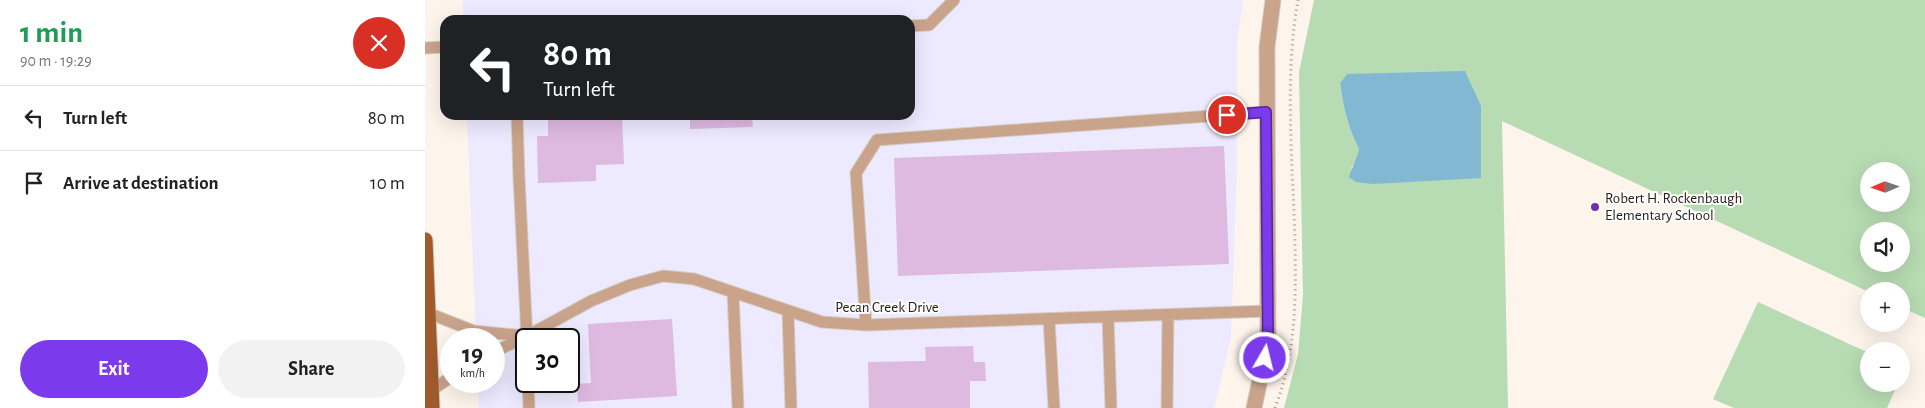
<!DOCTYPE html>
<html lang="en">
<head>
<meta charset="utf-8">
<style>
  :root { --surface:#fff; --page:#f2f2f2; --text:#222; --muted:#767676; --line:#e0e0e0; --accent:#7c3aed }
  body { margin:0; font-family:"Alegreya Sans",sans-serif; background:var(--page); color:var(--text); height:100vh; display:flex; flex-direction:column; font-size:19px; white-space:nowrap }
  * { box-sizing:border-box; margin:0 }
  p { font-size:16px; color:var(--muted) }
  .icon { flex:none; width:28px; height:28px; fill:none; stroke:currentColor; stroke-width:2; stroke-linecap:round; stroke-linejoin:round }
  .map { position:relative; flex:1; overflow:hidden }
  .drawer { display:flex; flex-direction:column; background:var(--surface); width:425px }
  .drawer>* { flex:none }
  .banner { position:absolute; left:15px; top:15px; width:475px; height:105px; border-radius:15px; box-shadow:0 5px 20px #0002; background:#202124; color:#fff; overflow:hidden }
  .needle { width:32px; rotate:268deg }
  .fabs { position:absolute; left:1435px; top:162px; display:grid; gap:10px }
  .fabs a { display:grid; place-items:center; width:50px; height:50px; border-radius:50%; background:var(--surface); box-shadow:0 5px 20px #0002; font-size:25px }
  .speed { position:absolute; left:15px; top:328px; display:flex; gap:10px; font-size:25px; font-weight:700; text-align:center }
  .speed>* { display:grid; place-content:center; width:65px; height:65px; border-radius:50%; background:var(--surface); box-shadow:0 5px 20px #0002; line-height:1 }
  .speed small { font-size:12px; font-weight:400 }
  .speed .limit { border:2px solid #111; border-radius:8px; background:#fff; color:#111 }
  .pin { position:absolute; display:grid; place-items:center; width:42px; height:42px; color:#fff; margin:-21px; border:2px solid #fff; border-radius:50%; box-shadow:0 1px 5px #0007 }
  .me { position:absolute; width:55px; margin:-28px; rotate:8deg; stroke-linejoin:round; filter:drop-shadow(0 0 4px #0008) }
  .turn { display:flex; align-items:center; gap:18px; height:105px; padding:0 20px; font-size:22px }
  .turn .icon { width:65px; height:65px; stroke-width:2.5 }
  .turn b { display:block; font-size:35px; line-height:42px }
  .round { display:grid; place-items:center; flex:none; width:52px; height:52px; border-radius:26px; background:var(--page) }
  .summary { display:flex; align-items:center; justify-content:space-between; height:85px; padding:0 20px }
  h1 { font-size:30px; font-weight:700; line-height:38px; color:#1e9e55 }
  .action { display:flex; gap:10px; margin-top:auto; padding:10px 20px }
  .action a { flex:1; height:58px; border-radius:30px; background:var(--accent); color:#fff; font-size:20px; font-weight:700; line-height:58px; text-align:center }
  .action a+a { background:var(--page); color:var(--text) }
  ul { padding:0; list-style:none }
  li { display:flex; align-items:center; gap:15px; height:65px; padding:0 20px; border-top:1px solid var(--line) }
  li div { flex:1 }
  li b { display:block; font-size:19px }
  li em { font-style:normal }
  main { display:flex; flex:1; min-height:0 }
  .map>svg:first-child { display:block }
  .commercial { fill:#ede9ff; fill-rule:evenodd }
  .green { fill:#b7dbb3; fill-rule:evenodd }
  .water { fill:#82b8d2 }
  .building { fill:#deb9e0 }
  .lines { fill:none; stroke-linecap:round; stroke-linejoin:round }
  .service-casing { stroke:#d6cec6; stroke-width:13 }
  .minor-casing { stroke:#d6cec6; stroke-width:17 }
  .primary-casing { stroke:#d6cec6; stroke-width:17 }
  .path { stroke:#9d958d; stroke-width:3; stroke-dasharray:1 4; stroke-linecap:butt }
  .service { stroke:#caa38b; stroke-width:11 }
  .minor { stroke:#caa38b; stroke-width:15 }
  .primary { stroke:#a05b2d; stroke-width:15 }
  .route-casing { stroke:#51269a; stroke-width:12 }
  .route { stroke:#7c3aed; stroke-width:9 }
  .poi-dot { fill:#6e31a7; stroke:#fff; stroke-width:2 }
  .labels { text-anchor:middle; stroke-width:4; stroke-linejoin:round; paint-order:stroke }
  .poi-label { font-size:15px; fill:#272018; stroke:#fff; text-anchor:start }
  .street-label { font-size:15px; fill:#272018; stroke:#fff }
</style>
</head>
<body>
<main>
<section class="drawer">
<div class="summary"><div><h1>1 min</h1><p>90 m · 19:29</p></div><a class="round" style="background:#d93025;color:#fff"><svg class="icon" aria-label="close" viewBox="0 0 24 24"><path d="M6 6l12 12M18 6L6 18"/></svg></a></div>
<ul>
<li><svg class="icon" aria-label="left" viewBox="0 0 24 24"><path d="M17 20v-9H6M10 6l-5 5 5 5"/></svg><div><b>Turn left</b></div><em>80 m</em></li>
<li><svg class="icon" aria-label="arrive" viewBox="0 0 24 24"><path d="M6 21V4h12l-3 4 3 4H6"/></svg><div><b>Arrive at destination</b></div><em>10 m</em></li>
</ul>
<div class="action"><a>Exit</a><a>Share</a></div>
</section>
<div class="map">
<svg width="1500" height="408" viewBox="0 0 1500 408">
  <rect width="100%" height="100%" fill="#fdf4ec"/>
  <!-- commercial -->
  <path class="commercial" d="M 38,0 L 818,0 L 812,43 L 812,166 L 806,338 L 789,408 L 54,408 L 53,381 L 69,381 L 69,339 L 51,339 L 42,115 L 485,115 L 485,20 L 38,20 ZM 101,339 L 144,339 L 144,381 L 101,381 Z"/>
  <!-- green -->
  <path class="green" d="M 889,0 L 1500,0 L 1500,318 L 1476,307 L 1476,291 L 1444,292 L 1077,121 L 1083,408 L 859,408 L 873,354 L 878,296 L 874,72 ZM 922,74 L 947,184 L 926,168 L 932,160 L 934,149 C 922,127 919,107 915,83 ZM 1444,171 L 1476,171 L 1476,204 L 1444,204 ZM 1444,231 L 1476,231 L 1476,264 L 1444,264 Z
    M 1333,302 L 1444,353 L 1444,384 L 1473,384 L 1462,408 L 1309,408 L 1288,399 Z"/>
  <!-- water -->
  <path class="water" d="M 1040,71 L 1056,106 L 1056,178 L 947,184 L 931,182 L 924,177 C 927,167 932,159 934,149 C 922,126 919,108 915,83 L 922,74 Z"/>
  <!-- building -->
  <path class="building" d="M 123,115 L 197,115 L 199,164 L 171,165 L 171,181 L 113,183 L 112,136 L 123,136 Z
    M 265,115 L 327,115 L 328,127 L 265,129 Z
    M 799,146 L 804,264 L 473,276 L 469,158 Z
    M 247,319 L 252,396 L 153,402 L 152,384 L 166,383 L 163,324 Z
    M 548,346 L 549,362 L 560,362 L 561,381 L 545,381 L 545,408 L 444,408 L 443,362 L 501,361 L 500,347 Z"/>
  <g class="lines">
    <!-- service casing -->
    <g class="service-casing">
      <path id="service" d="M 485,26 L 504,25 L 529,0
        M 0,48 L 20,47
        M 92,115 L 94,178 L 102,339
        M 308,293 L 313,408
        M 363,311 L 366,408
        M 3,313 L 49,331 L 101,336
        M 683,317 L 686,408
        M 624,319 L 629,408
        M 441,325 L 431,173 L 452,140 L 841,112
        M 69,352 L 102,336 L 166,301 L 205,285 L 238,276 L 269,279 L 397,322 L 441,325 L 843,311
        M 103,381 L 104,408
        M 7,390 L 26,377
        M 742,408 L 743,315"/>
    </g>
    <!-- minor casing -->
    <g class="minor-casing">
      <path id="minor" d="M 829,408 L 843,342 L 842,47 L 848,0"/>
    </g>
    <!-- primary casing -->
    <g class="primary-casing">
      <path id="primary" d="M 0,240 L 7,408"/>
    </g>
    <!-- path -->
    <path class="path" d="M 850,408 C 871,353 871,301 870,243 C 868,165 859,77 873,0"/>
    <!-- service -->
    <use href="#service" class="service"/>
    <!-- minor -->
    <use href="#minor" class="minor"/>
    <!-- primary -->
    <use href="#primary" class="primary"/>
  </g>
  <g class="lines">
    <!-- route casing -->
    <g class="route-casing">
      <path id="route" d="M 802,115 L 841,112 L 843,342 L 840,358"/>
    </g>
    <!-- route -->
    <use href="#route" class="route"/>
  </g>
  <!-- markers -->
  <circle class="poi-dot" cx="1170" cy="207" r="5"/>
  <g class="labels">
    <!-- poi labels -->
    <g class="poi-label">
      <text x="1180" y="203">Robert H. Rockenbaugh<tspan x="1180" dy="17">Elementary School</tspan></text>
    </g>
    <!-- street labels -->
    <g class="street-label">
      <text x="462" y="312">Pecan Creek Drive</text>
    </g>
  </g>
</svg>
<div class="fabs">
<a><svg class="needle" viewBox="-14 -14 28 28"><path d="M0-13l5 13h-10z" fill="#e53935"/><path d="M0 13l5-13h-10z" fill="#767676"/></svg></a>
<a><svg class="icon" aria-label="sound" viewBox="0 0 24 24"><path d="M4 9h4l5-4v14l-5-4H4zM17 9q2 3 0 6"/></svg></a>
<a>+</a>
<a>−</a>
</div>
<div class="speed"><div>19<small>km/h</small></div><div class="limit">30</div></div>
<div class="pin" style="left:802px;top:115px;background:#d93025"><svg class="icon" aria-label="arrive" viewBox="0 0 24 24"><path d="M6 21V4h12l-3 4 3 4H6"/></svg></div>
<svg class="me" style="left:840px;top:358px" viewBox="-20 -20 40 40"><circle r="17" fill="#7c3aed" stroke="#fff" stroke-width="3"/><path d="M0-11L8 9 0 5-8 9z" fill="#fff"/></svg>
<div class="banner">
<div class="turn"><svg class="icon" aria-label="left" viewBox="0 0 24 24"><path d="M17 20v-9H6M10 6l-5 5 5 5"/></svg><div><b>80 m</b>Turn left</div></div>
</div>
</div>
</main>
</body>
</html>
